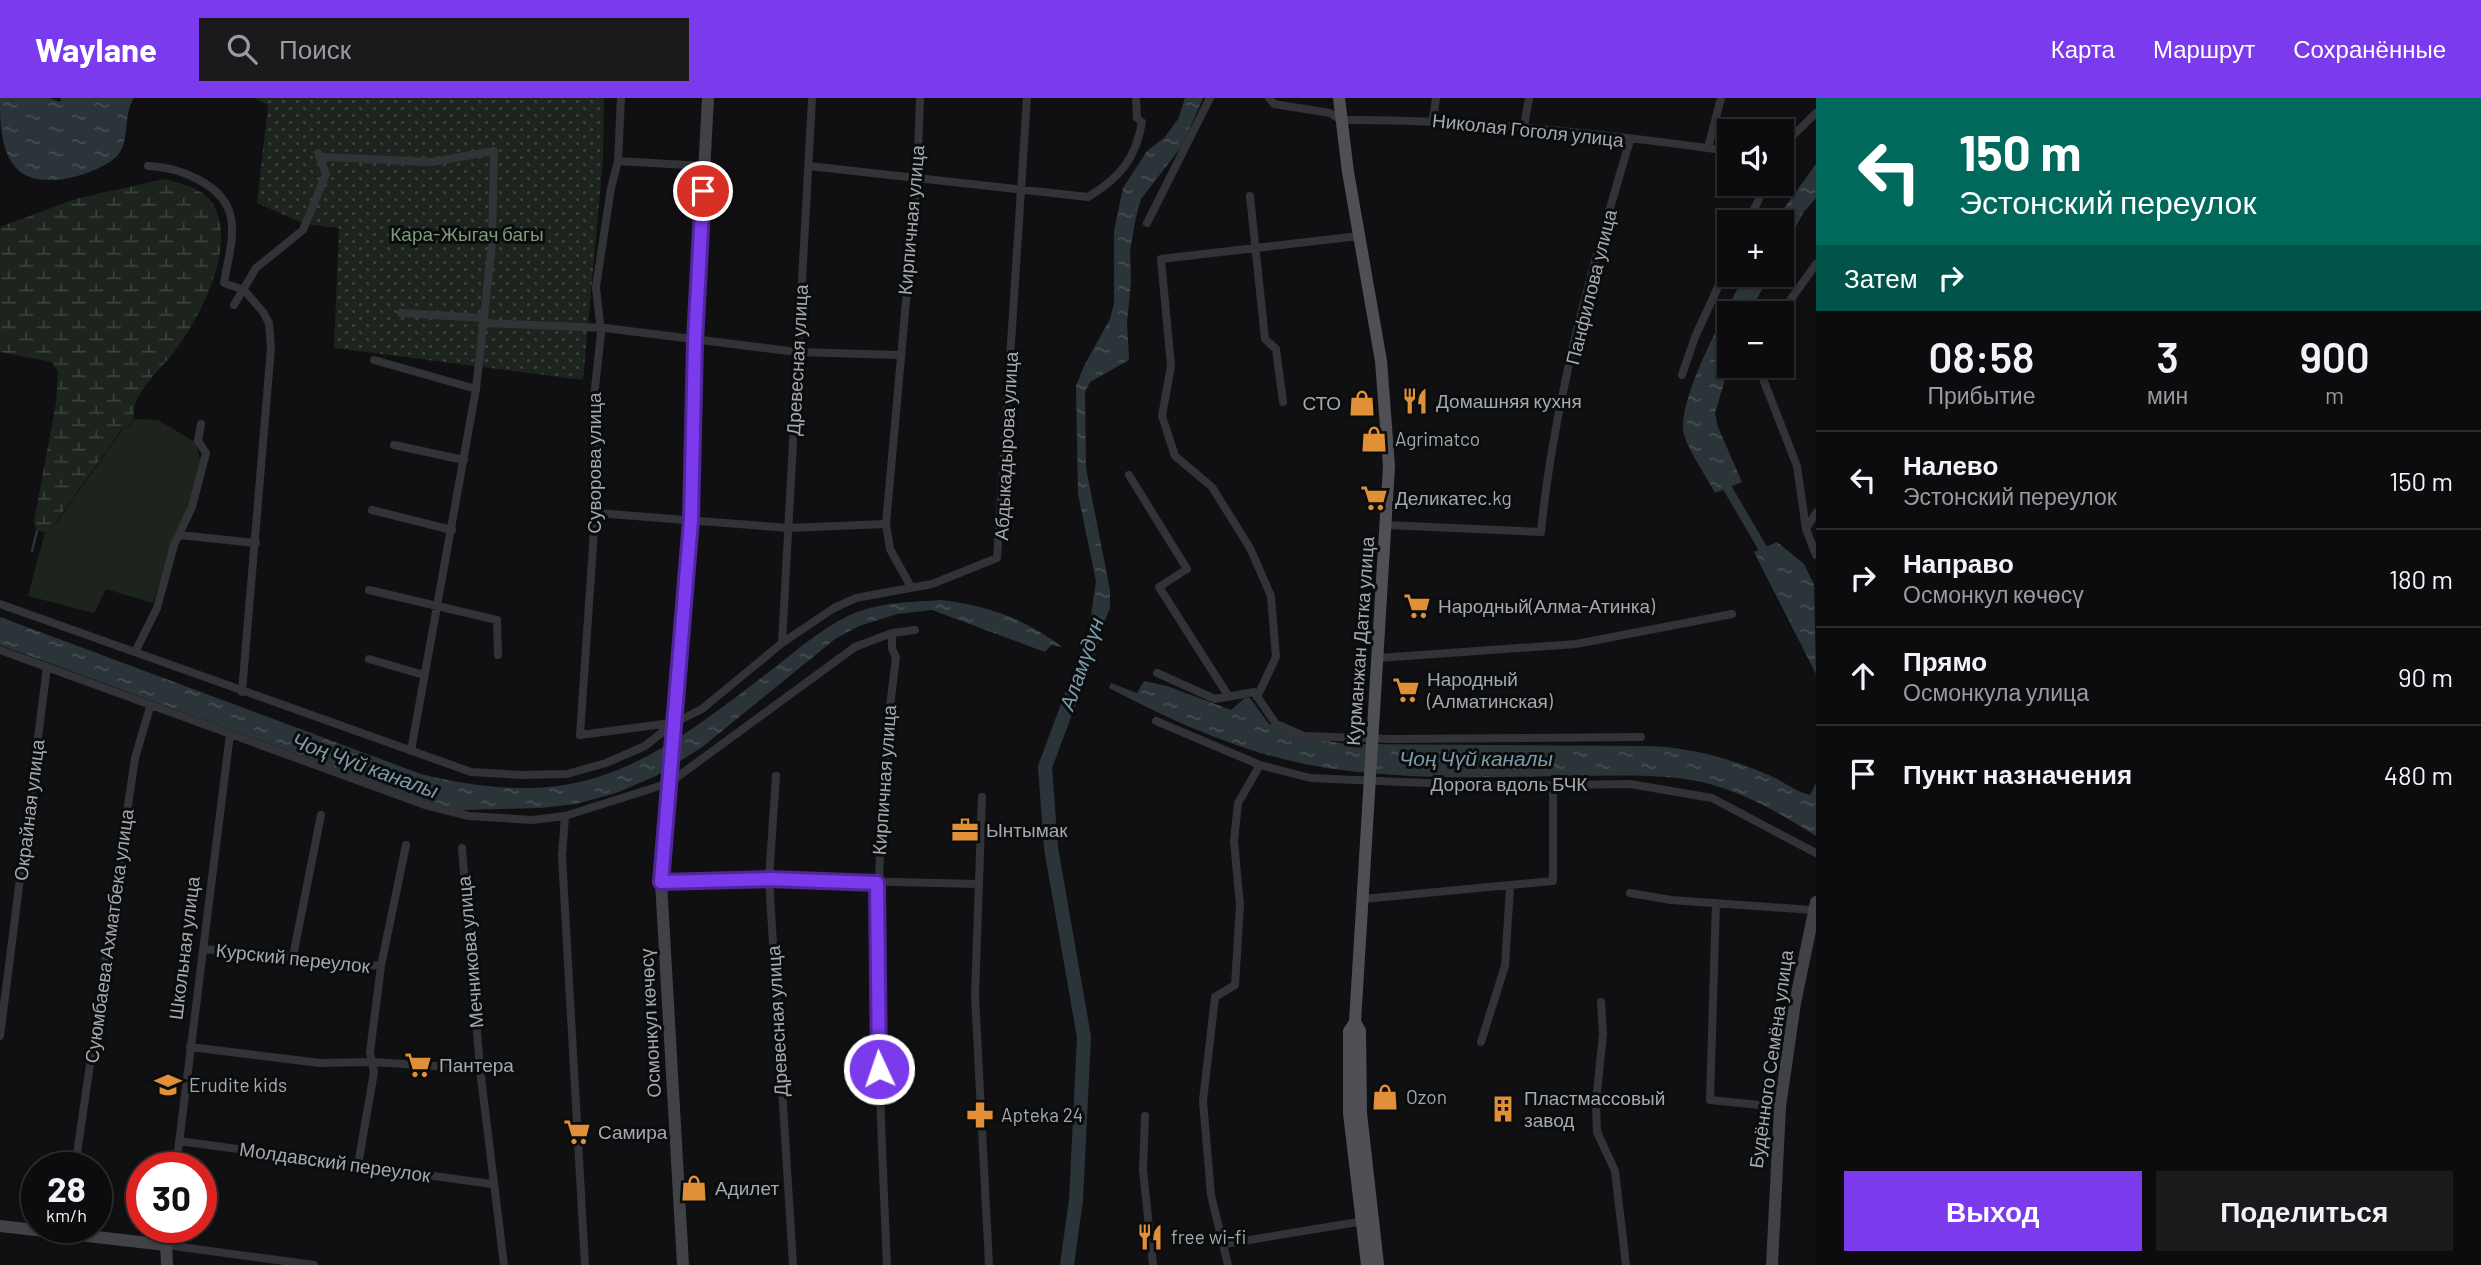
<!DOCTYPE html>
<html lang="ru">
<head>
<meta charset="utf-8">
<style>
  :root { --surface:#0c0c0e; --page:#1a1a1c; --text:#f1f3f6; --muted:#9a9b9e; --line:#2c2c2e; --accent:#7c3aed }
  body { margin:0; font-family:Barlow,sans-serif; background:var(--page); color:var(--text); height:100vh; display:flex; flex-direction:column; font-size:26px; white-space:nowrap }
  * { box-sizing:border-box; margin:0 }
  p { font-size:23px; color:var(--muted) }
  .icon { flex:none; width:38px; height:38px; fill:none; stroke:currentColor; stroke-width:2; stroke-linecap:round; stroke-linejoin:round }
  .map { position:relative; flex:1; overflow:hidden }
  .side { display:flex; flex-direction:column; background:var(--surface); width:665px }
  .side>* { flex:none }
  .guide { background:#00695c; color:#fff; overflow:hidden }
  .buttons { position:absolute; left:1717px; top:21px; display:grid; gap:14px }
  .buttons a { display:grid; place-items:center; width:77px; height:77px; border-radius:0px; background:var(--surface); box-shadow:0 2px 5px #0004,0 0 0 2px var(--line); font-size:35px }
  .speed { position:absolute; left:21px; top:1054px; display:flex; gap:14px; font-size:35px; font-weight:700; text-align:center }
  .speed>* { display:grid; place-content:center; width:91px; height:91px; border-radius:50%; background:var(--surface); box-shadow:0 2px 5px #0004,0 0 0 2px var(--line); line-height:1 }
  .speed small { font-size:18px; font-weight:400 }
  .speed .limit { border:10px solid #d22; background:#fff; color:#111 }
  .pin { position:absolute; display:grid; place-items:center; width:60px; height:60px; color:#fff; margin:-30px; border:4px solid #fff; border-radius:50%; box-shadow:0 2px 7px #0007 }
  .me { position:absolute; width:77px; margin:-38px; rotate:357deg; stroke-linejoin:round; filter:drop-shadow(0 0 5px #0008) }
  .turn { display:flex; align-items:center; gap:24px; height:147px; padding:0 28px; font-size:32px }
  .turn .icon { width:91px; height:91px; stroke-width:2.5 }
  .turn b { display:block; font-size:49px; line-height:60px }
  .then { display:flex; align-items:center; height:66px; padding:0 28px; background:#0003; gap:14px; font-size:26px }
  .eta { display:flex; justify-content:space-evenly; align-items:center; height:119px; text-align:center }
  .eta b { font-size:42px; font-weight:600; line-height:49px }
  .action { display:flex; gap:14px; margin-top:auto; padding:14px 28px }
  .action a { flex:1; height:80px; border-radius:0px; background:var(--accent); color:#fff; font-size:28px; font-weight:600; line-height:80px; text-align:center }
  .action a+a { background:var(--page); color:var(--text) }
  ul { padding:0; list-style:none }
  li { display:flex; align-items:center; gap:21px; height:98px; padding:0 28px; border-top:2px solid var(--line) }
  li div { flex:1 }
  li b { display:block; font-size:26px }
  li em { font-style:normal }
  header { display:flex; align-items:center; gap:42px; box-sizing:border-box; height:98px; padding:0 35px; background:var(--accent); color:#fff }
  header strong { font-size:33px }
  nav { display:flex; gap:38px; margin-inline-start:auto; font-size:24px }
  .search { width:490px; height:63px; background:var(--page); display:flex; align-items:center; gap:18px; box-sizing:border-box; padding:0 24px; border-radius:0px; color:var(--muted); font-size:26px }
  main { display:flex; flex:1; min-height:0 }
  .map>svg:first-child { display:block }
  .grass { fill:#1d241d }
  .wetland { fill:url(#wetland-marsh) }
  .park { fill:url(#park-dots) }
  .water { fill:url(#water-ripples) }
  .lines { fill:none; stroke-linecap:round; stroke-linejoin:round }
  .stream { stroke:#2b3439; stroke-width:2.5 }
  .canal { stroke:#2b3439; stroke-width:9 }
  .river { stroke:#2b3439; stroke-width:14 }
  .street { stroke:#323336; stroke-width:8 }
  .secondary { stroke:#404246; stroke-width:12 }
  .primary { stroke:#4e5055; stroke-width:12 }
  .route-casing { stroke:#51269a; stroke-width:18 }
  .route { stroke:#7c3aed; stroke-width:12 }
  .labels { text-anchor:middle; stroke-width:6; stroke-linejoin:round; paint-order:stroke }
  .street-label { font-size:19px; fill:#a3a9b1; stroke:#0b0c0c }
  .park-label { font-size:19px; fill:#7d9b7b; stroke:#0b0c0c }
  .poi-label { font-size:19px; fill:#a3a9b1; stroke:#0b0c0c; text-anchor:start }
  .water-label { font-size:21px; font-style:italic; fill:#7c9baa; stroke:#0b0c0c }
</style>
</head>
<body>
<header>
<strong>Waylane</strong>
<div class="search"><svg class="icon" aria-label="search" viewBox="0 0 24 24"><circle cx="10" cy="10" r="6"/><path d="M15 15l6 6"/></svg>Поиск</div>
<nav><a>Карта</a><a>Маршрут</a><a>Сохранённые</a></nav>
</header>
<main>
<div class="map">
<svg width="1816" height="1167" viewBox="0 0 1816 1167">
  <defs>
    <pattern id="wetland-marsh" width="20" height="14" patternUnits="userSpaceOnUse" patternTransform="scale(1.75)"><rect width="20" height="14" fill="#1d241d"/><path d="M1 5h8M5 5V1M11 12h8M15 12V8" fill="none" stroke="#3b413b"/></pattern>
    <pattern id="park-dots" width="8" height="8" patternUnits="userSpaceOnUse" patternTransform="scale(1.75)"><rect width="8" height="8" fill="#1d241d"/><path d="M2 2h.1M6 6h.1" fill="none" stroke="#3b413b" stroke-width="1.8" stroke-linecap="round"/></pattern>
    <pattern id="water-ripples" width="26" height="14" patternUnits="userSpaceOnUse" patternTransform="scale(1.75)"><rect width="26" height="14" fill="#2b3439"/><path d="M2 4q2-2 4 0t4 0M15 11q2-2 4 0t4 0" fill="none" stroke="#474f53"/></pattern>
  </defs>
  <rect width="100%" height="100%" fill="#101012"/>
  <!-- grass -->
  <path class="grass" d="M 135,321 L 158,322 L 195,344 L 201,364 L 191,404 L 171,447 L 153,505 L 106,491 L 94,515 L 28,498 L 45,434 L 56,425 L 123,331 L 129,329 Z"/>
  <!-- wetland -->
  <path class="wetland" d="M 165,81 C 179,85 199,89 209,101 C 241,140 202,216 177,250 C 168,263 155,274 146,287 C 143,292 137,300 135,306 C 132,317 138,326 122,331 L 55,425 L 45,434 L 37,433 L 34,424 L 56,305 L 58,273 L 51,264 L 0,254 L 0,129 L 75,101 Z"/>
  <!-- park -->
  <path class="park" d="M 254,0 L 604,0 L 603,61 L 583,282 L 334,250 L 339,130 L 305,126 L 257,105 L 268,7 Z"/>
  <!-- water -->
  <path class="water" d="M 0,0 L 49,0 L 60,4 L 61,0 L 134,0 C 122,18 131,47 115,60 C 94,77 41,93 18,72 C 0,54 0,23 0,0 Z
    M 1185,0 L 1203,0 L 1182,48 L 1141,101 L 1136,119 L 1130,153 L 1131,184 L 1127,224 L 1129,262 L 1090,284 L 1085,294 L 1086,370 L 1110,492 L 1110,510 L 1090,560 L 1082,555 L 1088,539 L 1096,483 L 1078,396 L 1076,288 L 1084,268 L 1110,221 L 1114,205 L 1114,132 L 1123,90 L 1147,53 L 1165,39 L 1178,21 Z
    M 1816,66 L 1816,100 L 1803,115 L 1782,156 L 1782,124 L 1774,124 Z
    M 1744,177 L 1770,177 L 1749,215 L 1729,215 L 1729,268 L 1715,315 L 1718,329 L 1742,384 L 1715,395 C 1708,381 1684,346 1683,332 C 1682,290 1726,216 1744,177 Z
    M 1777,444 L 1804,466 L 1814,487 L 1816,576 L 1754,454 Z
    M 941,502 C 986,507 1026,521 1062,549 L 1051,547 L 1045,554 L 932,512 L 897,516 L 859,528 L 835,541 L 701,650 L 656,678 L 616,695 L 576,706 L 540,710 L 460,712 L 419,701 L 0,547 L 0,519 L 421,676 C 576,714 640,673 761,580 C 791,558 822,528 857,514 C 884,504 913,504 941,502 Z
    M 1144,583 L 1167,588 L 1231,612 L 1245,600 L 1250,600 L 1269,626 L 1315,641 L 1346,646 L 1645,648 C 1691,649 1729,660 1771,678 C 1784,684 1796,694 1810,697 L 1816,685 L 1816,738 C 1780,715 1744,694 1702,684 C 1659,675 1614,678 1570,678 C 1494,679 1417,682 1342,672 C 1258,662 1184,629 1109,590 L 1111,585 L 1137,595 Z"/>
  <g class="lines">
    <!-- stream -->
    <path class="stream" d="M 32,453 L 37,433"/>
    <!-- canal -->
    <path class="canal" d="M 1721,379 L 1769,461"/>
    <!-- river -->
    <path class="river" d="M 1067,1167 L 1076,1102 L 1084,939 L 1051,750 L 1045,669 L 1093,540"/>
    <!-- street -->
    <path class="street" d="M 621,0 L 618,63 L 611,90 L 596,189 L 601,235 L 594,299 L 597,390 L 580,637 L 671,625
      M 1269,0 L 1274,6 L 1330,15 L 1341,22 C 1471,21 1600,35 1729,53
      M 1433,21 L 1436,0
      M 1524,28 L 1529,0
      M 1782,48 L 1816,15
      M 1708,50 L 1721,0
      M 323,59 L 432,64 L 494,53 L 492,146 L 476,291
      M 618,63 L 704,68
      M 148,68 C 178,69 225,86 231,120 C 235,140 227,165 224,185 L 244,192 L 263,214 L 269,225 L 271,250 L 242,594
      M 809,68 L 1088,99 C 1120,80 1136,60 1142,24 L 1137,20 L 1136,0
      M 1250,98 L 1265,241 L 1276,251 L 1283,304
      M 1748,124 L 1766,86
      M 1147,125 L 1210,0
      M 234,207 L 256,170 L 303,132 L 326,76 L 318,55
      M 401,215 L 484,220
      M 1781,215 L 1816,166
      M 483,225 L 605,230 L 797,254 L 899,257
      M 374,262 L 476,291 L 411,653
      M 1758,268 L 1797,368 L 1806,431 L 1816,457
      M 1682,277 L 1695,239 L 1729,165
      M 394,347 L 464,362
      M 1129,377 L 1187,471 L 1159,489 L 1229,599
      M 372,412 L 452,432
      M 596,415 L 789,430 L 886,426
      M 1387,427 L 1541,434 C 1554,301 1592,170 1630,42
      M 1806,431 L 1816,415
      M 179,437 L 256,445
      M 911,489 L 890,451 L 886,426 L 917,81 L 920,0
      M 369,492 L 497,522 L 498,557
      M 0,506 L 471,674 L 522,677 L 567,676 L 606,665 L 645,648 L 674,625 L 702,611 L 782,545 L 812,0
      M 782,545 L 834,510 L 856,500 L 932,486 L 997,460 L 1027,0
      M 0,552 L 425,707 L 469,718 L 532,722 L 565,718 L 669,685 L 855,549 L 892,535 L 915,532
      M 135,554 L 157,510 L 174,447 L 192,409 L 206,355 L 198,343 L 201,326
      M 1379,560 L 1576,546 L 1732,516
      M 369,561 L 424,577
      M 1157,575 L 1215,601 L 1254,594 L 1276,626 L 1304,638 L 1391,641 L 1641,639
      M 1257,599 L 1276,559 L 1271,498 L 1250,450 L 1212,389 L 1175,358 L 1162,318 L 1171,268 L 1161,161 L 1359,138
      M 1156,623 L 1260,667 L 1310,680 L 1493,688 L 1630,686 L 1712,700 L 1816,755
      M 776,678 L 769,781 L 793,1167
      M 982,699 L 975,897 L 989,1167
      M 565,718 L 562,758 L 585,1167
      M 462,750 L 480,971 L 504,1167
      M 661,784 L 769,781 L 978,786
      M 1630,795 L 1671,802 L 1812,812
      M 1363,801 L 1553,783 L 1553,687
      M 1716,805 L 1710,1002 L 1780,1009
      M 204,851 L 381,868
      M 293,858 L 321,717
      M 1601,904 L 1603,936 L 1596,1004 L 1597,1034 L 1615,1073 L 1626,1167
      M 0,938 L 47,569
      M 1481,944 L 1505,868 L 1510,789
      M 190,949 L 320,965 L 373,964 L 480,971
      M 1145,1018 L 1143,1072 L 1153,1167
      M 179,1043 L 492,1086
      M 358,1067 L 374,974 L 370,954 L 381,868 L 406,747
      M 75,1069 L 135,660 L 150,609
      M 176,1069 L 230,636
      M 168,1129 L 166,1147 L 314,1167
      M 1225,1146 L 1364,1123
      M 887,1167 C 878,964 869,762 896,559 L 892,551 L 892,535
      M 1228,1167 L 1211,1097 L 1203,1003 L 1215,899 L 1235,887 L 1240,807 L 1234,743 L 1238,705 L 1260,667"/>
    <!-- secondary -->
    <path class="secondary" d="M 0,1128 L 166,1147 L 167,1167
      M 683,1167 L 661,784 L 691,422 L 695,243 L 708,0
      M 1772,1167 L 1780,1009 L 1795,905 L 1816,804"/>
    <!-- primary -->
    <path class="primary" d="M 1339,0 L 1348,74 L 1381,263 L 1389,368 L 1355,924 L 1360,933 L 1361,1015 L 1378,1167
      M 1355,924 L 1349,933 L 1349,1015 L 1367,1167"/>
  </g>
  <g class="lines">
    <!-- route casing -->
    <g class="route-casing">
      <path id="route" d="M 703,93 L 695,243 L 691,422 L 661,784 L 769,781 L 877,785 L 879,971"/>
    </g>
    <!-- route -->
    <use href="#route" class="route"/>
  </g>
  <!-- icons -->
  <defs>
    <g id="restaurant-bare" transform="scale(2.1)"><path d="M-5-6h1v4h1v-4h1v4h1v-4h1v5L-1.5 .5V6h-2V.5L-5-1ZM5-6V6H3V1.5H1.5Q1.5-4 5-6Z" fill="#e29038" stroke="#0b0c0c" stroke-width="2.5" paint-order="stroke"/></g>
    <g id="shop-bare" transform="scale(2.1)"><path d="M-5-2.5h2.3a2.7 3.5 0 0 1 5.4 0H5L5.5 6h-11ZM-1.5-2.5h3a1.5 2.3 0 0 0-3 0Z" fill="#e29038" stroke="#0b0c0c" stroke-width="2.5" paint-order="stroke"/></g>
    <g id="supermarket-bare" transform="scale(2.1)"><path d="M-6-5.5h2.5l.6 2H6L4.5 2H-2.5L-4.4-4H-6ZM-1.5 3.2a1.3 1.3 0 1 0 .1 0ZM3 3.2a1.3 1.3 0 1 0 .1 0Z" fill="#e29038" stroke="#0b0c0c" stroke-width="2.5" paint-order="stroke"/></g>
    <g id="office-bare" transform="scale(2.1)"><path d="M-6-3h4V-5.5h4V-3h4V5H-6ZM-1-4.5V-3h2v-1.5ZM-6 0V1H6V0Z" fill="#e29038" stroke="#0b0c0c" stroke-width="2.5" paint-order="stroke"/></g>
    <g id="school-bare" transform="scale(2.1)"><path d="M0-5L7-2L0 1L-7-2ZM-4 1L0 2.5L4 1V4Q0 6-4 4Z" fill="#e29038" stroke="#0b0c0c" stroke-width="2.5" paint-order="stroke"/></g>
    <g id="building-bare" transform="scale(2.1)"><path d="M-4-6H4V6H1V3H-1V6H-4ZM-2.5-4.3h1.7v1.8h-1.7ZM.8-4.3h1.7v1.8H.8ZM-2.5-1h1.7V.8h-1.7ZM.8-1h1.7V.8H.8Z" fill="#e29038" stroke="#0b0c0c" stroke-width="2.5" paint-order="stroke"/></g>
    <g id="pharmacy-bare" transform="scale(2.1)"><path d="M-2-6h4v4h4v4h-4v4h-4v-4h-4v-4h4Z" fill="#e29038" stroke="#0b0c0c" stroke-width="2.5" paint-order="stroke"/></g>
  </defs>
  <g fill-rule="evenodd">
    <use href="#restaurant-bare" x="1415" y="303"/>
    <use href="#shop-bare" x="1362" y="305"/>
    <use href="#shop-bare" x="1374" y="341"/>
    <use href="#supermarket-bare" x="1374" y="400"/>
    <use href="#supermarket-bare" x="1417" y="508"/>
    <use href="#supermarket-bare" x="1406" y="592"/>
    <use href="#office-bare" x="965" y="732"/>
    <use href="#supermarket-bare" x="418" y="967"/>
    <use href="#school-bare" x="168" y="987"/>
    <use href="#shop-bare" x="1385" y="999"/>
    <use href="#building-bare" x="1503" y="1011"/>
    <use href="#pharmacy-bare" x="980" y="1017"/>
    <use href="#supermarket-bare" x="577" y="1034"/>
    <use href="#shop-bare" x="694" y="1090"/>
    <use href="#restaurant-bare" x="1150" y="1139"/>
  </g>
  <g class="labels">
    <!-- street labels -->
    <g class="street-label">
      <text transform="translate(1528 32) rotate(6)" y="7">Николая Гоголя улица</text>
      <text transform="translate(911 122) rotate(-85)" y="7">Кирпичная улица</text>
      <text transform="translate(1591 189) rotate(-76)" y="7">Панфилова улица</text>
      <text transform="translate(797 262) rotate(-87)" y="7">Древесная улица</text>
      <text transform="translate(1006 348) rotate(-87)" y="7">Абдыкадырова улица</text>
      <text transform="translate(594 365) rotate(-90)" y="7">Суворова улица</text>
      <text transform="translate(1360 543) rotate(-86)" y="7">Курманжан Датка улица</text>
      <text transform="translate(884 682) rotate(-86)" y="7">Кирпичная улица</text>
      <text x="1509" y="693">Дорога вдоль БЧК</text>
      <text transform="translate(29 712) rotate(-83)" y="7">Окрайная улица</text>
      <text transform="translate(109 838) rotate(-82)" y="7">Суюмбаева Ахматбека улица</text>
      <text transform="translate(184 850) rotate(-83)" y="7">Школьная улица</text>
      <text transform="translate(470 854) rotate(-95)" y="7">Мечникова улица</text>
      <text transform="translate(293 860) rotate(6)" y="7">Курский переулок</text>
      <text transform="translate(777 923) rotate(-93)" y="7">Древесная улица</text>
      <text transform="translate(650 925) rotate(-93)" y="7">Осмонкул көчөсү</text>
      <text transform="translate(1771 961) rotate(-82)" y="7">Будённого Семёна улица</text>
      <text transform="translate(335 1064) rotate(8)" y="7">Молдавский переулок</text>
    </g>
    <!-- park labels -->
    <g class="park-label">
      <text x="467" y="143">Кара-Жыгач багы</text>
    </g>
    <!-- poi labels -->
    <g class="poi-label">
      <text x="1436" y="310">Домашняя кухня</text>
      <text x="1341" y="312" text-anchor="end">СТО</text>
      <text x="1395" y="348">Agrimatco</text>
      <text x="1395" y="407">Деликатес.kg</text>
      <text x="1438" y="515">Народный(Алма-Атинка)</text>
      <text x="1427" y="588">Народный<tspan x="1427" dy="22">(Алматинская)</tspan></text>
      <text x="986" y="739">Ынтымак</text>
      <text x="439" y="974">Пантера</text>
      <text x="189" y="994">Erudite kids</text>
      <text x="1406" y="1006">Ozon</text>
      <text x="1524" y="1007">Пластмассовый<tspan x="1524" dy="22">завод</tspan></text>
      <text x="1001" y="1024">Apteka 24</text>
      <text x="598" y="1041">Самира</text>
      <text x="715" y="1097">Адилет</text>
      <text x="1171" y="1146">free wi-fi</text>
    </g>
    <!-- water labels -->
    <g class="water-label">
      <text transform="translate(1082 566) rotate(-71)" y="7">Аламүдүн</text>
      <text x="1476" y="668">Чоң Чүй каналы</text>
      <text transform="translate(365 668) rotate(20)" y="7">Чоң Чүй каналы</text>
    </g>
  </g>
</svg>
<div class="buttons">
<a><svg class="icon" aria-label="sound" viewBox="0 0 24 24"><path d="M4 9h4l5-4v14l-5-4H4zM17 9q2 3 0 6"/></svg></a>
<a>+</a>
<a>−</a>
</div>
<div class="speed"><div>28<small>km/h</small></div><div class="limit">30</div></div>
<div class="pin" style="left:703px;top:93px;background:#d93025"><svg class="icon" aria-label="arrive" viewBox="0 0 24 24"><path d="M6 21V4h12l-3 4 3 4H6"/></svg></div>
<svg class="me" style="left:879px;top:971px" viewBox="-20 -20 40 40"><circle r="17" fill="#7c3aed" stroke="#fff" stroke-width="3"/><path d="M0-11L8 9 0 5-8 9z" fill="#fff"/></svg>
</div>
<section class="side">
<div class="guide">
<div class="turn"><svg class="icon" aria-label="left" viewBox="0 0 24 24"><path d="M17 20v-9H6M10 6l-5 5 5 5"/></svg><div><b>150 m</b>Эстонский переулок</div></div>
<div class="then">Затем<svg class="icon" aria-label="right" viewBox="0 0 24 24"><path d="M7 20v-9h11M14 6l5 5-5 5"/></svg></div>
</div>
<div class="eta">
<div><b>08:58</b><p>Прибытие</p></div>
<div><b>3</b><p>мин</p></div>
<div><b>900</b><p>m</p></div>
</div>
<ul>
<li><svg class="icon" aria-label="left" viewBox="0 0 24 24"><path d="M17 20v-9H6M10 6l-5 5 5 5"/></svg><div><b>Налево</b><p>Эстонский переулок</p></div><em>150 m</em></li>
<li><svg class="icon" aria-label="right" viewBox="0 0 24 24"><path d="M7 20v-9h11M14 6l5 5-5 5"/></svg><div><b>Направо</b><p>Осмонкул көчөсү</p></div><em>180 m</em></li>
<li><svg class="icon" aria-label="ahead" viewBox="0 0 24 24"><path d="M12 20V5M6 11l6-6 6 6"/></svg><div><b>Прямо</b><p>Осмонкула улица</p></div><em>90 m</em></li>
<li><svg class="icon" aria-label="arrive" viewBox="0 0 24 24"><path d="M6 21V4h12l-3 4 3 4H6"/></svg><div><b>Пункт назначения</b></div><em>480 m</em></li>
</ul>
<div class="action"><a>Выход</a><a>Поделиться</a></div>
</section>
</main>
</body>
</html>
